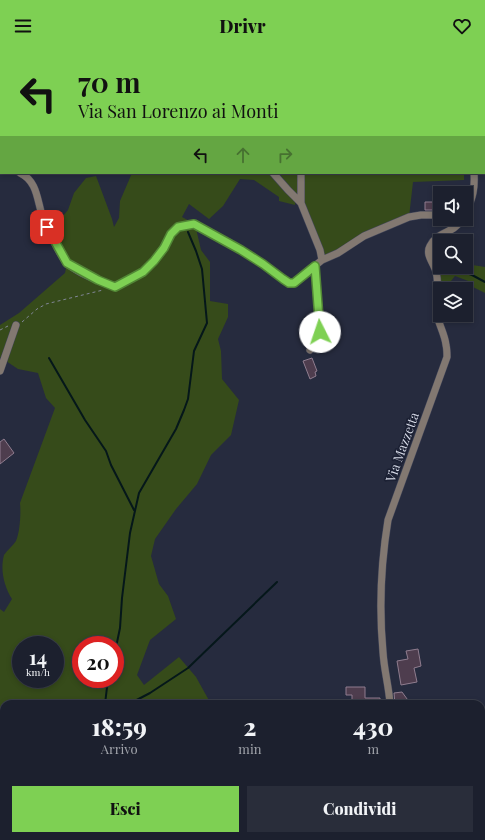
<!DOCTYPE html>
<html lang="it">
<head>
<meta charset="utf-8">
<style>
  :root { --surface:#1c202e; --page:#292d3a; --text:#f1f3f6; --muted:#a0a3aa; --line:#3a3e4a; --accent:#7ed053 }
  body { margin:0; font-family:"Playfair Display",serif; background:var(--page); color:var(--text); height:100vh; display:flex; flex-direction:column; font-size:15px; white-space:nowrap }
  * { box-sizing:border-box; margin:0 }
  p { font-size:13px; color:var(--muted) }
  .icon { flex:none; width:22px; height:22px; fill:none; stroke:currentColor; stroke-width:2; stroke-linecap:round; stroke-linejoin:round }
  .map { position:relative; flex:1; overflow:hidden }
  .details { position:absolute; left:0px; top:648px; width:485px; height:140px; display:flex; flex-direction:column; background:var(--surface); border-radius:12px 12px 0 0; box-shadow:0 2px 6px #0003,0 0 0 1px var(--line) }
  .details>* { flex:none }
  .banner { position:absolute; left:0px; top:0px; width:485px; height:122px; box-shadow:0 2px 6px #0003,0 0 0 1px var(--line); background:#7ed053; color:#111; overflow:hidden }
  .fabs { position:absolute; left:433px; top:134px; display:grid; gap:8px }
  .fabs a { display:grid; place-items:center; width:40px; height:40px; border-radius:0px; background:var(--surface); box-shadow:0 2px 6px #0003,0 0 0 1px var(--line); font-size:20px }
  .speed { position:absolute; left:12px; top:584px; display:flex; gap:8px; font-size:20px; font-weight:700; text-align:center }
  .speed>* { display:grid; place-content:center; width:52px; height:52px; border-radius:50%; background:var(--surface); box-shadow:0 2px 6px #0003,0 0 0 1px var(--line); line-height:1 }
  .speed small { font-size:10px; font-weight:400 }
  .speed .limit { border:6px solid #d22; background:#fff; color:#111 }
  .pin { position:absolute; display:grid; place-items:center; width:34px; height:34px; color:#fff; margin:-17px; border-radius:8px; box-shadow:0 2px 6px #0006 }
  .me { position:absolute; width:44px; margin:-22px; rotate:356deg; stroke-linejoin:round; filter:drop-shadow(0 0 3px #0008) }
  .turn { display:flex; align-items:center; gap:14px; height:84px; padding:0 12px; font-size:18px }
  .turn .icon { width:52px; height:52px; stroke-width:2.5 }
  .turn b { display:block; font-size:28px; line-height:34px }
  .lanes { display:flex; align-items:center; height:38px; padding:0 12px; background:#0003; justify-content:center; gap:20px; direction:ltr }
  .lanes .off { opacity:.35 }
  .eta { display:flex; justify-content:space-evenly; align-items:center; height:68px; text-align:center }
  .eta b { font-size:24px; font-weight:800; line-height:28px }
  .cta { display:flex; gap:8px; margin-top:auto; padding:8px 12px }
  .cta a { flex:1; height:46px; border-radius:0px; background:var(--accent); color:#111; font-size:16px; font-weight:800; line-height:46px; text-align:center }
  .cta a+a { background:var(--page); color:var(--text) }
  header { display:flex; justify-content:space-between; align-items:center; height:52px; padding:0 12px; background:var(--accent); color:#111; font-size:18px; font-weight:800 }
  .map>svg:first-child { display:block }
  .green { fill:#364b1a; fill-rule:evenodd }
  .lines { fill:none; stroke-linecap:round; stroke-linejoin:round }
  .stream { stroke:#05171a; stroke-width:2 }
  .building { fill:#4e3d4e; stroke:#8f7d8f }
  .minor-casing { stroke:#43475a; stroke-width:8 }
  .path { stroke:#818696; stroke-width:1; stroke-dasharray:3 3; stroke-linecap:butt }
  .minor { stroke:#827871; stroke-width:7 }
  .route-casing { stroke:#528736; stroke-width:10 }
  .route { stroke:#7ed053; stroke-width:7 }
  .labels { text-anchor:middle; stroke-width:3.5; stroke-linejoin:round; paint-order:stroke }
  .street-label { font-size:13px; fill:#d9ddea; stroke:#1c2134 }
</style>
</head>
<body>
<header><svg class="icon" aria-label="menu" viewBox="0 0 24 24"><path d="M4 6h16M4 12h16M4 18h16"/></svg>Drivr<svg class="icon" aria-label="heart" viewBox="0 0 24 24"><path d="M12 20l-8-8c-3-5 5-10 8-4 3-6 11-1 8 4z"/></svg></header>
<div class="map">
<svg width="485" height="788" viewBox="0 0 485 788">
  <rect width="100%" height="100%" fill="#262b3e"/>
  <!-- green -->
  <path class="green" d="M 254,0 L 467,0 L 253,1 Z
    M 132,121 L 273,121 L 296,146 L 295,153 L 279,149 L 279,145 L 254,128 L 240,127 L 223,154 L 209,167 L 189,152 L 182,165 L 195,172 L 201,198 L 210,210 L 210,249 L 228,252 L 228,265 L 218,287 L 221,299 L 222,327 L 239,348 L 231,383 L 211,403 L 197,432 L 176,457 L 155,487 L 151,504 L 159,532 L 168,544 L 176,567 L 150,588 L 137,623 L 144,633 L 179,605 L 196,625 L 211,652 L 4,652 L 4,678 L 0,674 L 0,557 L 4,560 L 12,547 C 4,534 0,518 4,503 C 7,498 13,494 16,489 C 20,480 21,461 20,451 L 55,356 L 46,346 L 38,321 L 18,317 L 0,305 L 0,273 L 19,261 L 65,221 L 67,211 L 50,179 L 68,158 L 74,141 L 86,126 L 96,124 L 112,167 L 114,175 L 119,166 L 120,149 ZM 21,593 L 55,593 L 55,627 L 21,627 ZM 81,593 L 115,593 L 115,627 L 81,627 Z
    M 279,121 L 464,121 L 464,128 L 413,130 L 409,165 L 322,208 L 301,151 Z
    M 466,212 L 485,215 L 485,241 L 473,235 L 471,230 L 455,224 L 451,229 L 438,233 L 437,223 L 443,222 L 446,215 L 466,215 Z"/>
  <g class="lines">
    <!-- stream -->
    <path class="stream" d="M 452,216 L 472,223 L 485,230
      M 49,306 L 85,368 L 106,399 L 111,413 L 134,458
      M 115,600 L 120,576 L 122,546 L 130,481 L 139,441 L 176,377 L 184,358 L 188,347 L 194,299 L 207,271 L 202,217 L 196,199 L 188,180
      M 105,652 L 108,627
      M 129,652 L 150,641 L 188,616 L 277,530
      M 94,788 L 95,784"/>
  </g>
  <!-- building -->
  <path class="building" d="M 425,150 L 438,150 L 438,158 L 425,158 Z
    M 312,306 L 317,319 L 315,320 L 316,324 L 310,327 L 303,309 Z
    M 4,387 L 14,401 L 0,412 L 0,390 Z
    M 418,597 L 421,614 L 414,616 L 417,630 L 401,633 L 397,609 L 408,607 L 406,599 Z
    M 346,635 L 365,635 L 365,646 L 380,646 L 380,652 L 352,652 L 352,643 L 346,643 Z
    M 402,640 L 410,651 L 395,652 L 394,641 Z"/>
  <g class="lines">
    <!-- minor casing -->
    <g class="minor-casing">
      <path id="minor" d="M 227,0 L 235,1
        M 77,1 L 79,0
        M 0,65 L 1,64
        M 484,89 L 485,88
        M 0,116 L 1,116
        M 20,121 C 37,129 37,147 42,163 C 45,173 61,206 68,212 C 81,223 100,229 115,235 L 143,220 L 154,209 L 163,196 L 171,182 L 178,175 L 195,172 L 241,198 L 263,212 L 283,227 L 289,231 L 294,231 L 322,208 L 338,201 L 364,184 L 409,165 L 421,163 L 440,163
        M 273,121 L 288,138 L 301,151
        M 301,121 L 301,151 L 320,198 L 322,208
        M 466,160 C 473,146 475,136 474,121
        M 310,298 L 316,289 L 320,280 L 315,214
        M 0,319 L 16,273
        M 390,652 C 389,635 384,618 383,600 C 379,557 381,511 388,468 L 447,305 C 447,301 447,297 446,293 C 445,283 439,273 437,263 C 435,249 440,234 436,220 C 434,211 425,203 430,194 C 437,179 454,182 462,167
        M 390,788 L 390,784"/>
    </g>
    <!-- path -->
    <path class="path" d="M 258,0 L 259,1
      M 315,0 L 315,1
      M 290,1 L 292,0
      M 484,79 L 485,80
      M 22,270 L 37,257 L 46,252 L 103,238
      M 0,278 L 8,274
      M 481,695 L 485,695"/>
    <!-- minor -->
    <use href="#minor" class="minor"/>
  </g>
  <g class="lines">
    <!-- route casing -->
    <g class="route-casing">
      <path id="route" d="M 47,175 L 67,211 L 98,228 L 115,235 L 143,220 L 154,209 L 164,196 L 171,182 L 178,175 L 194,172 L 241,198 L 263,212 L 283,227 L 289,231 L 294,231 L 315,214 L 320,280"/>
    </g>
    <!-- route -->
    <use href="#route" class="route"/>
  </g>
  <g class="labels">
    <!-- street labels -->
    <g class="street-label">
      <text transform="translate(402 395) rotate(-70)" y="5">Via Mazzetta</text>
    </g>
  </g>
</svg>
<div class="fabs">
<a><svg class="icon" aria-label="sound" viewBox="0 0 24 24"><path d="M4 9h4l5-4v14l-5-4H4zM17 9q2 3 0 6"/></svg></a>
<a><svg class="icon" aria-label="search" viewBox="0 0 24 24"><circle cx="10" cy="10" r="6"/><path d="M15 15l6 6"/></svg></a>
<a><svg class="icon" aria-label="layers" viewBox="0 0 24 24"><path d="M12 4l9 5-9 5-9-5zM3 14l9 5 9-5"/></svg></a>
</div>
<div class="speed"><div>14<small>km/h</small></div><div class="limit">20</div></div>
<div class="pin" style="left:47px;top:175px;background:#d93025"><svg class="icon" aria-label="arrive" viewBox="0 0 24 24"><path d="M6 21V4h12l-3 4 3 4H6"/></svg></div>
<svg class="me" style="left:320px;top:280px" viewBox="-20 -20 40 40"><circle r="19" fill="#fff"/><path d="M0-13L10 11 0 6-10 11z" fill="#7ed053"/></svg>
<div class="banner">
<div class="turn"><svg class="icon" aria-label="left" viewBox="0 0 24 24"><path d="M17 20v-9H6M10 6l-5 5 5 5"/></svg><div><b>70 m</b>Via San Lorenzo ai Monti</div></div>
<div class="lanes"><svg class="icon" aria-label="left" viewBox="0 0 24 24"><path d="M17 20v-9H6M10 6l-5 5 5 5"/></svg><svg class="icon off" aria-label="ahead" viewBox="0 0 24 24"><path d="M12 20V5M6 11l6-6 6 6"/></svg><svg class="icon off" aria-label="right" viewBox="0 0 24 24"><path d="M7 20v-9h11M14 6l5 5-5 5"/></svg></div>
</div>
<section class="details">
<div class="eta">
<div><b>18:59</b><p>Arrivo</p></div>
<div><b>2</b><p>min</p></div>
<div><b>430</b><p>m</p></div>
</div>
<div class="cta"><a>Esci</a><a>Condividi</a></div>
</section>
</div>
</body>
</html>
